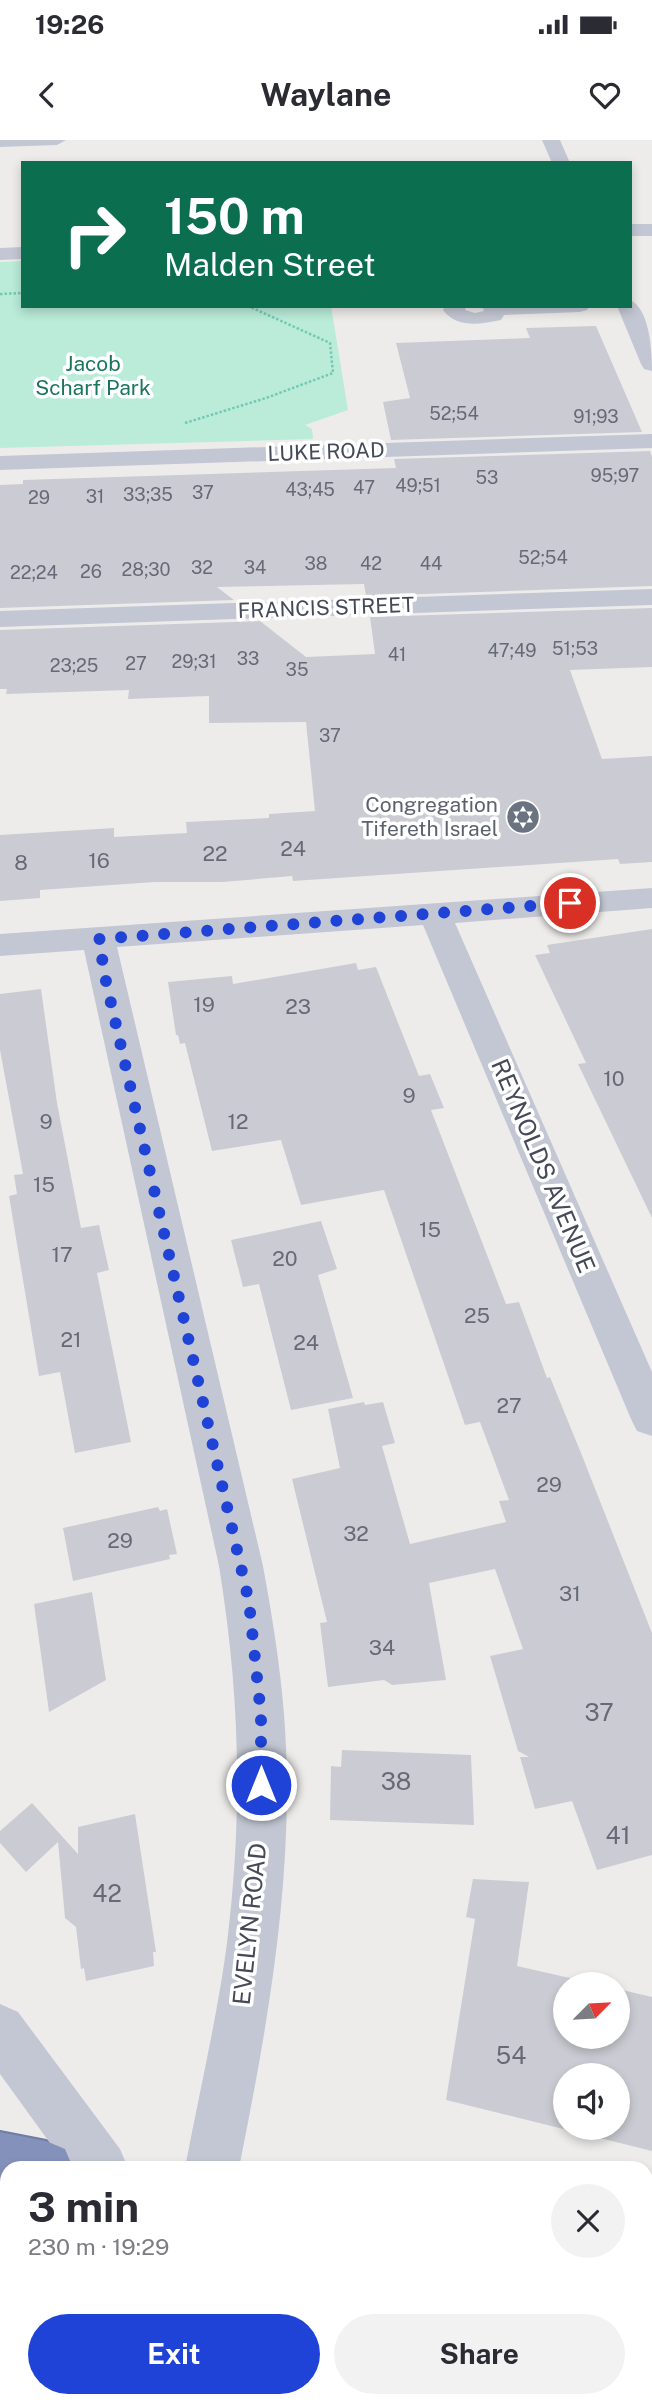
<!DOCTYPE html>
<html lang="en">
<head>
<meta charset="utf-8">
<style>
  :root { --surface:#fff; --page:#f2f2f3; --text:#2b2b33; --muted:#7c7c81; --accent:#1e43d6 }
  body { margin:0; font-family:"Public Sans",sans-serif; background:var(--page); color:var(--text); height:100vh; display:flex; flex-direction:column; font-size:26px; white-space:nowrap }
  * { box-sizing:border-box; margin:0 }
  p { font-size:23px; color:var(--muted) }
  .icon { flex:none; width:38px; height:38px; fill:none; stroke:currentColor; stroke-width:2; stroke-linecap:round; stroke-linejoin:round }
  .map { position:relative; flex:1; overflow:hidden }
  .side { position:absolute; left:0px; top:2021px; width:653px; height:247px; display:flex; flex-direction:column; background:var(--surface); border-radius:21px 21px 0 0; box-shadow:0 4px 10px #0003 }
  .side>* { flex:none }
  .guide { position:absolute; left:21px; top:21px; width:611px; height:147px; border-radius:0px; box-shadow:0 4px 10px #0003; background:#0b6e4f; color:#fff; overflow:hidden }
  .needle { width:46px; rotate:66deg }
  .tools { position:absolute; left:553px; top:1832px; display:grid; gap:14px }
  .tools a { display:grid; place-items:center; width:77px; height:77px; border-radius:50%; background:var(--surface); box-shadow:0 4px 10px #0003; font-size:35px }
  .pin { position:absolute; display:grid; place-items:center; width:60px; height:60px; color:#fff; margin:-30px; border:4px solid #fff; border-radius:50%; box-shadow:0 2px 7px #0007 }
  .me { position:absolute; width:77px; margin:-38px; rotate:0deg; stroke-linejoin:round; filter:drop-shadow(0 0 5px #0008) }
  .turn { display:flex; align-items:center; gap:24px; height:147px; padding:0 28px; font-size:32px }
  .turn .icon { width:91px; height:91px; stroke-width:2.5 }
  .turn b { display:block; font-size:49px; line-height:60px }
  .round { display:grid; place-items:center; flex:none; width:74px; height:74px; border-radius:37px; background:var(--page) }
  .overview { display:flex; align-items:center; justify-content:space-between; height:119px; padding:0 28px }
  h1 { font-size:42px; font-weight:700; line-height:52px }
  .cta { display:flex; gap:14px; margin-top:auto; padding:14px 28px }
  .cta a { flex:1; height:80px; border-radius:42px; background:var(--accent); color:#fff; font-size:28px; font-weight:700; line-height:80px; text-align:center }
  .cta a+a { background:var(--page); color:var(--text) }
  .status { display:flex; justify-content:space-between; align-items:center; height:49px; padding:0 35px; background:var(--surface); direction:ltr }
  .status svg { height:19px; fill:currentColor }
  header { display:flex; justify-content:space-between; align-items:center; height:91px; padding:0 28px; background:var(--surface); font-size:32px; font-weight:700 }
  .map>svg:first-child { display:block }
  .green { fill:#baecd9 }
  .building { fill:#cbccd3; fill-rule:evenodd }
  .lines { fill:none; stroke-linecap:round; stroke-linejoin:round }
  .highway-casing { stroke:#6f7ca5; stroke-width:4 }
  .path { stroke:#73c9b3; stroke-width:2.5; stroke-dasharray:2.5 2; stroke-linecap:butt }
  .minor { fill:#c2c7d3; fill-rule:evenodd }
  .highway { fill:#8491ba; fill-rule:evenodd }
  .route { stroke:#1e43d6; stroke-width:12; stroke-dasharray:0 21.6 }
  .labels { text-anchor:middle; stroke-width:7; stroke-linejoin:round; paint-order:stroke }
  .far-number-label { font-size:18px; fill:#666a77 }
  .far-park-label { font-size:21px; fill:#19765d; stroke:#fff }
  .far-street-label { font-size:21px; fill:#454a58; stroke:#fff }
  .far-worship-label { font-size:21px; fill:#5b616d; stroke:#fff; text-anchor:end }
  .number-label { font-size:21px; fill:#666a77 }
  .street-label { font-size:24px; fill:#454a58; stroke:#fff }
  .near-number-label { font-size:24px; fill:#666a77 }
</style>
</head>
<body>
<div class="status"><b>19:26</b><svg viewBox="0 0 49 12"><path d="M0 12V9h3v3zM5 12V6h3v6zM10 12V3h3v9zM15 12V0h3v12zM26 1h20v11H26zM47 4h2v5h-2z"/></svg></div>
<header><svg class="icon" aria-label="back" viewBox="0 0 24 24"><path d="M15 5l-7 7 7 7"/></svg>Waylane<svg class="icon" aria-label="heart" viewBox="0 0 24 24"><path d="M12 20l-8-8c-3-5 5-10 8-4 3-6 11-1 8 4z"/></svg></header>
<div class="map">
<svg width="652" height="2267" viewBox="0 0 652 2267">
  <rect width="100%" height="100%" fill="#eeeceb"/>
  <!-- green -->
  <path class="green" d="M 23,121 L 23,166 L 331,166 L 348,270 L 305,285 L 312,289 L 313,299 L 0,308 L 0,122 Z"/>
  <!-- building -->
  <path class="building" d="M 596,186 L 642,292 L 391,300 L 383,262 L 410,258 L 396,203 L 530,198 L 526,188 Z
    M 650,311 L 652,317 L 652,446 L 366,456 L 364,444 L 217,447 L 234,460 L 0,468 L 0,345 L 23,344 L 23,340 L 396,328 L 394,319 Z
    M 652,468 L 652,527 L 570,530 L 602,619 L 652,616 L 652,722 L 620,724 L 618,719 L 293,741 L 292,736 L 223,742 L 155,742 L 40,750 L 40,758 L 0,761 L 0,695 L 114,688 L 114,697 L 187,693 L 186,682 L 269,678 L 269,674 L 315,671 L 306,582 L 209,583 L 209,556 L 128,559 L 129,550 L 6,554 L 7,549 L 0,549 L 0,490 L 260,481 L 306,517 L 375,514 L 370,477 Z
    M 652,789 L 652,1078 L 578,924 L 586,923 L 535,815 L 550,813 L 547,805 Z
    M 356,823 L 358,830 L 376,827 L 419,936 L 430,934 L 444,968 L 431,970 L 506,1164 L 519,1162 L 547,1238 L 550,1237 L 581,1313 L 652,1493 L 652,1715 L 597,1730 L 572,1661 L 535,1669 L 520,1617 L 529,1617 L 518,1611 L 490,1516 L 523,1509 L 495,1429 L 429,1443 L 446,1540 L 392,1545 L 384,1540 L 328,1547 L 320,1483 L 327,1482 L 292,1339 L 340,1328 L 328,1269 L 364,1262 L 365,1265 L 383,1262 L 395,1303 L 382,1306 L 410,1404 L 506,1382 L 499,1361 L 509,1360 L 480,1282 L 465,1285 L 384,1050 L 301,1065 L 281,1000 L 212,1011 L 185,903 L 180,904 L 178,895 L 176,895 L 168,842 L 232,836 L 233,844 Z
    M 41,849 L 57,963 L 81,1088 L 99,1085 L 109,1130 L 97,1133 L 131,1302 L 75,1313 L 60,1232 L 39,1236 L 9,1056 L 17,1054 L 14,1035 L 23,1034 L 0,910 L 0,854 Z
    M 321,1081 L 337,1129 L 318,1135 L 353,1258 L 291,1270 L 259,1144 L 243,1147 L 231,1100 Z
    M 158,1367 L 160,1371 L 167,1369 L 177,1414 L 169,1415 L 170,1419 L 73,1441 L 63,1388 Z
    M 92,1452 L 106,1540 L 49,1572 L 34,1464 Z
    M 342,1610 L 471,1615 L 474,1685 L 330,1680 L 331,1626 L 341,1627 Z
    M 32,1663 L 78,1714 L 78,1687 L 135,1674 L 156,1812 L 153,1812 L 154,1826 L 86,1841 L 84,1828 L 81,1829 L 76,1787 L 65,1778 L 58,1702 L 26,1732 L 0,1703 L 0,1691 Z
    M 473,1739 L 529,1742 L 517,1826 L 596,1844 L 565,1844 L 565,1897 L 618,1897 L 618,1849 L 652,1857 L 652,2011 L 446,1960 L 475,1779 L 466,1777 ZM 565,1936 L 618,1936 L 618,1988 L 565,1988 Z"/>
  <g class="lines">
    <!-- highway casing -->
    <g class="highway-casing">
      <path id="highway" d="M 0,1992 L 46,2001 L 65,2009 L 73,2028 L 7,2028 L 7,2048 L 0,2046 Z
        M 0,2126 L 7,2127 L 7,2183 L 0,2182 Z
        M 646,2149 L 652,2151 L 652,2209 L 646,2207 Z
        M 431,2261 L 506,2261 L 508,2267 L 433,2267 Z"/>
    </g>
    <!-- path -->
    <path class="path" d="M 0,154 L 23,153
      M 185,283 L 266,258 L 333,233 L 330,203 L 248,166"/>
    <!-- minor -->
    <path class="minor" d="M 0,0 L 66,0 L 57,5 L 0,7 Z
      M 542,0 L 560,0 L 570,23 L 552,23 Z
      M 630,84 L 652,84 L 652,96 L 630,96 Z
      M 23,107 L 23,119 L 0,120 L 0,108 Z
      M 630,160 C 650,169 652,211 652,231 L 644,229 L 641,224 L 617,166 L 630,166 Z
      M 445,166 L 466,166 L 465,170 L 475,173 L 484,171 L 482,166 L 590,166 L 587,170 L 580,172 L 504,175 L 501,180 C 481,184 457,189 443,170 Z
      M 652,294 L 652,308 L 0,330 L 0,316 Z
      M 652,449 L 652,465 L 0,487 L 0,471 Z
      M 652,748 L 652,768 L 455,783 L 652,1232 L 652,1296 L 637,1291 L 631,1279 L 423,785 L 117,807 L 263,1426 C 272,1475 280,1524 284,1574 C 296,1726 269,1879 239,2028 L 185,2028 C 199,1953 217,1879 227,1803 C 243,1673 240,1555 219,1426 L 84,810 L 0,816 L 0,794 Z
      M 0,1864 L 18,1872 L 120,2009 L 128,2028 L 68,2028 L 0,1934 Z
      M 219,2261 L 278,2261 L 276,2267 L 217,2267 Z"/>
    <!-- highway -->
    <use href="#highway" class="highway"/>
  </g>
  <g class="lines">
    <!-- route -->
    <path class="route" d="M 261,1645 L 261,1575 L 249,1462 L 105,837 L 99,799 L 570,763"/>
  </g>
  <!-- icons -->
  <defs>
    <g id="synagogue-disc" transform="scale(1.75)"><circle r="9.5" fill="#6b7280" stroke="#fff"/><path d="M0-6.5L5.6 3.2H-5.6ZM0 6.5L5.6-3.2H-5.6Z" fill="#fff"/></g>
  </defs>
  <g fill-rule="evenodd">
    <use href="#synagogue-disc" x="523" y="677"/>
  </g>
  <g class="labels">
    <!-- far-number labels -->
    <g class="far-number-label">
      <text x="454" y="280">52;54</text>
      <text x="596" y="283">91;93</text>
      <text x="615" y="342">95;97</text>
      <text x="487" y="344">53</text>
      <text x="418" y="352">49;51</text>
      <text x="364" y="354">47</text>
      <text x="310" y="356">43;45</text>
      <text x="203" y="359">37</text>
      <text x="148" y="361">33;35</text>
      <text x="95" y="363">31</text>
      <text x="39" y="364">29</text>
      <text x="543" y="424">52;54</text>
      <text x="316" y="430">38</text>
      <text x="371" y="430">42</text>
      <text x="431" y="430">44</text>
      <text x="202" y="434">32</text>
      <text x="255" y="434">34</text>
      <text x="146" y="436">28;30</text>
      <text x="91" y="438">26</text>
      <text x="34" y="439">22;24</text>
      <text x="575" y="515">51;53</text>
      <text x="512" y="517">47;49</text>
      <text x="397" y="521">41</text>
      <text x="248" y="525">33</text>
      <text x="194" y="528">29;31</text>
      <text x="136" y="530">27</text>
      <text x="74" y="532">23;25</text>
      <text x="297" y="536">35</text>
      <text x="330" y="602">37</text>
    </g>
    <!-- far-park labels -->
    <g class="far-park-label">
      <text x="93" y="231">Jacob<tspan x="93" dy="24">Scharf Park</tspan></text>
    </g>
    <!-- far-street labels -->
    <g class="far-street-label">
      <text transform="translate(326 312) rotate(-2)" y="7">LUKE ROAD</text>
      <text transform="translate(326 468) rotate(-2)" y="7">FRANCIS STREET</text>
    </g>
    <!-- far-worship labels -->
    <g class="far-worship-label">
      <text x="498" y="672">Congregation<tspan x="498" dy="24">Tifereth Israel</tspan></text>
    </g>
    <!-- number labels -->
    <g class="number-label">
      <text x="293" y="716">24</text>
      <text x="215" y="721">22</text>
      <text x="99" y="728">16</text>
      <text x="21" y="730">8</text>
      <text x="204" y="872">19</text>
      <text x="298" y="874">23</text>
      <text x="614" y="946">10</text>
      <text x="409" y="963">9</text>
      <text x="46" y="989">9</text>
      <text x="238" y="989">12</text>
      <text x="44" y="1052">15</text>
      <text x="430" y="1097">15</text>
      <text x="62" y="1122">17</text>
      <text x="285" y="1126">20</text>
      <text x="477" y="1183">25</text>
      <text x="71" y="1207">21</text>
      <text x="306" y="1210">24</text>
      <text x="509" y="1273">27</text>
      <text x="549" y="1352">29</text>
      <text x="356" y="1401">32</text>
      <text x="120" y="1408">29</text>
      <text x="570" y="1461">31</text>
      <text x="382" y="1515">34</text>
    </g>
    <!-- street labels -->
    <g class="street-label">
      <text transform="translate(543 1026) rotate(67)" y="8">REYNOLDS AVENUE</text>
      <text transform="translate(250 1784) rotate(-84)" y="8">EVELYN ROAD</text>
    </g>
    <!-- near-number labels -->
    <g class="near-number-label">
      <text x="599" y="1581">37</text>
      <text x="396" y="1650">38</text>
      <text x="618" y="1704">41</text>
      <text x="107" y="1762">42</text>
      <text x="511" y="1924">54</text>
    </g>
  </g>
</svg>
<div class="tools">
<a><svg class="needle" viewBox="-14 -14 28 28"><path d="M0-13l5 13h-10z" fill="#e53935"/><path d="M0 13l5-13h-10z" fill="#7c7c81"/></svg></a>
<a><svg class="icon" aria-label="sound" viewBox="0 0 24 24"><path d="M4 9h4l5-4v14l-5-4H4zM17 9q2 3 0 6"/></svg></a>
</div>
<div class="pin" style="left:570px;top:763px;background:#d93025"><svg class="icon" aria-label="arrive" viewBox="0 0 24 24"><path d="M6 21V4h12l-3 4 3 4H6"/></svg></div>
<svg class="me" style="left:261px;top:1645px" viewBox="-20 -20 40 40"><circle r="17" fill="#1e43d6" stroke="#fff" stroke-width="3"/><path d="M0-11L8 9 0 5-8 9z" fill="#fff"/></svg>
<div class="guide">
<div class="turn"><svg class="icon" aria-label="right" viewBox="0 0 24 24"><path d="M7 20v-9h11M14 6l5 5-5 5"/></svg><div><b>150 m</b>Malden Street</div></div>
</div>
<section class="side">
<div class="overview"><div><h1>3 min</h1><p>230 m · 19:29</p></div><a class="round"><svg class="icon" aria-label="close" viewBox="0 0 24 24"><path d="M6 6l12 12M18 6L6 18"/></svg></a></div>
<div class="cta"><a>Exit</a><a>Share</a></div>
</section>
</div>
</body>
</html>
